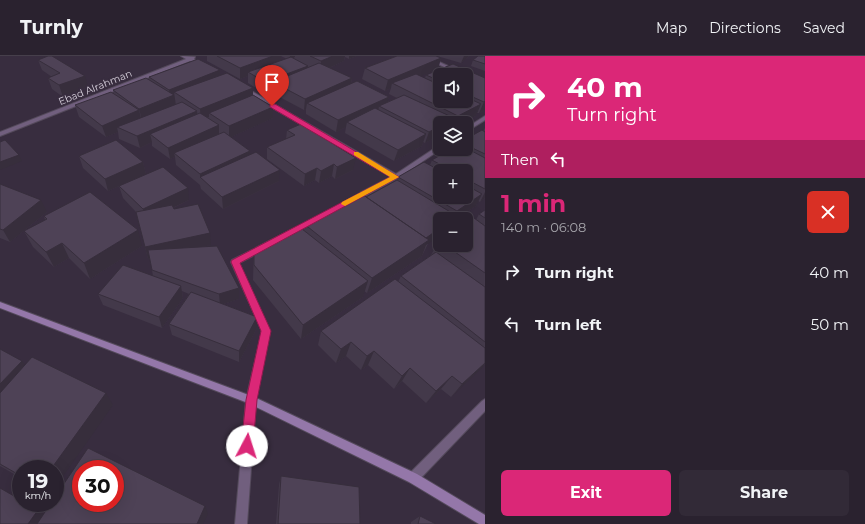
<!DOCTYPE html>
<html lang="en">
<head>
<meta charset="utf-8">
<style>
  :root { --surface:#2a222f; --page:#322a37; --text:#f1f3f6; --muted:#a5a4aa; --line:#463f4b; --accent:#db2777 }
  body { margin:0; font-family:Montserrat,sans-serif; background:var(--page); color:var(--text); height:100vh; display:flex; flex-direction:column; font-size:15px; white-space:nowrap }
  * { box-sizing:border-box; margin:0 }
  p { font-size:13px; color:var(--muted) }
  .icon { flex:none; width:22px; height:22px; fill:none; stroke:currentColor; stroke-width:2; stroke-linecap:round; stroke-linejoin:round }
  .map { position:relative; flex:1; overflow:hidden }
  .sheet { display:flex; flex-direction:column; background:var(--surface); width:380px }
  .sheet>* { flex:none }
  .hud { background:#db2777; color:#fff; overflow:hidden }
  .buttons { position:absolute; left:433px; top:12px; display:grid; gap:8px }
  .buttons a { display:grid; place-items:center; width:40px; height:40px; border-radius:6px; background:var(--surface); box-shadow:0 4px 16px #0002,0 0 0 1px var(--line); font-size:20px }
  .speed { position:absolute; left:12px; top:404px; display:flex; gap:8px; font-size:20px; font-weight:700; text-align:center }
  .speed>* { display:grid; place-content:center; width:52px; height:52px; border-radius:50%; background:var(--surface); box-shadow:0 4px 16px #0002,0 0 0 1px var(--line); line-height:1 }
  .speed small { font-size:10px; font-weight:400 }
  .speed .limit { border:6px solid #d22; background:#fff; color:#111 }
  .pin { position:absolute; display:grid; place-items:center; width:34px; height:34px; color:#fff; margin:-41px -17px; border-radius:50% 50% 50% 0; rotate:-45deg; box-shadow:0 0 4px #0007 }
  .pin .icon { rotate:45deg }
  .me { position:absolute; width:44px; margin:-22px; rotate:5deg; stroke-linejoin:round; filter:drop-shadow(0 0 3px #0008) }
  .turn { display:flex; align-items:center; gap:14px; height:84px; padding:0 16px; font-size:18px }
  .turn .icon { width:52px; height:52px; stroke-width:2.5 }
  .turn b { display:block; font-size:28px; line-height:34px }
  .then { display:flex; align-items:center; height:38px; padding:0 16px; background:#0003; gap:8px; font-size:15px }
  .round { display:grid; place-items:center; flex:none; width:42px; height:42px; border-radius:6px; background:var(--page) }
  .headline { display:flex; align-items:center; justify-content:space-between; height:68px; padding:0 16px }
  h1 { font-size:24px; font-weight:700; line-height:30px; color:var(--accent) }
  .action { display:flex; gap:8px; margin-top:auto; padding:8px 16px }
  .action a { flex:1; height:46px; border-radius:6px; background:var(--accent); color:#fff; font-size:16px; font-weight:700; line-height:46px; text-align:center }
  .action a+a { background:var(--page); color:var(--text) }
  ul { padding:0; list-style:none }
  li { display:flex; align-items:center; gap:12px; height:52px; padding:0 16px }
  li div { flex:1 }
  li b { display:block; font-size:15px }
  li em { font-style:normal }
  header { display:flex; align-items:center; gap:24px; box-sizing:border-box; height:56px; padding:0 20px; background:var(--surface); border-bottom:1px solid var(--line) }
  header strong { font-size:19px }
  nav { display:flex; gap:22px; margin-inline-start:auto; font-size:14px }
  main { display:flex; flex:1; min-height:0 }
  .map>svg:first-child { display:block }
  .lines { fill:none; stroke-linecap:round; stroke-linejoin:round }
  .street-casing { stroke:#544a5b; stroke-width:2 }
  .secondary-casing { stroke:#544a5b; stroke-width:2 }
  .street { fill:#715f7e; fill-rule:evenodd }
  .secondary { fill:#9477a9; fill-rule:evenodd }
  .wall { fill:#43394a; fill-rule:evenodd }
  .shaded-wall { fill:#372e3c }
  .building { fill:#4e4256; stroke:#372e3c; fill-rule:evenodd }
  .route { fill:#db2777; stroke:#8e194d }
  .slow { fill:#f59e0b }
  .labels { text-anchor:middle; stroke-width:4; stroke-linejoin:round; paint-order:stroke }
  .far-street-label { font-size:10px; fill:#d5ceda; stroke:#382d3f }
</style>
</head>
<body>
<header>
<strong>Turnly</strong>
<nav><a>Map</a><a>Directions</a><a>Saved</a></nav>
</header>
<main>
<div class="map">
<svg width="485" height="468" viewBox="0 0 485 468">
  <rect width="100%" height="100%" fill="#382d3f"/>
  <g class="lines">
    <!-- street casing -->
    <g class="street-casing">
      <path id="street" d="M 181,0 L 195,1 L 194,3 L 204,9 L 200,10 L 190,5 L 0,80 L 0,76 L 186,3 Z
        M 420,0 L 426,0 L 468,19 L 466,20 L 466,19 L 462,19 Z
        M 242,32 L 246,32 L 396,118 L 438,90 L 440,89 L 441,93 L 398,122 L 356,145 L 352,145 L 352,141 L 391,121 L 242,34 Z
        M 485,60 L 485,64 L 466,76 L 466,72 Z
        M 264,188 L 267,189 L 268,191 L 267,193 L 239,207 L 270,275 L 256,344 L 247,468 L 235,468 L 246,344 L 262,275 L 231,206 L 232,204 Z
        M 485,343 L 485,355 L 417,426 L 413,427 L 409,426 L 408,422 L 409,418 L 482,345 Z"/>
    </g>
    <!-- secondary casing -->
    <g class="secondary-casing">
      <path id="secondary" d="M 0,246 L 254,341 L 417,418 L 485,459 L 485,468 L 479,468 L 409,426 L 248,347 L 0,252 Z"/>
    </g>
    <!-- street -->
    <use href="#street" class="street"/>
    <!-- secondary -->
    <use href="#secondary" class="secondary"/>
  </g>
  <!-- wall -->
  <path class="wall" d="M 207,0 L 357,0 L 349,3 L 345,1 L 344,5 L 329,12 L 352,22 L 351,28 L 357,25 L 389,41 L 387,46 L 397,42 L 389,38 L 391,32 L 385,35 L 362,23 L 365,12 L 397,0 L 436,0 L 441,2 L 438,13 L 420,20 L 425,22 L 426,19 L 453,8 L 485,22 L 485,54 L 479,57 L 477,57 L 476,60 L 461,67 L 440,67 L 440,79 L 425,87 L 423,86 L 422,90 L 394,105 L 345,77 L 346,71 L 336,76 L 306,58 L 306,53 L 304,54 L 272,37 L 272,34 L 264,37 L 248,27 L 248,20 L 240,23 L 207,5 ZM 281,0 L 287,3 L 281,5 ZM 440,19 L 466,19 L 466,45 L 440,45 Z
    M 437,0 L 469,0 L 461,7 Z
    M 485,0 L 485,15 L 471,10 L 473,4 Z
    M 38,4 L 88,31 L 63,41 L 52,33 L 48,22 L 52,21 L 42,14 Z
    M 220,19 L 253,32 L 253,39 L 273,51 L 273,62 L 231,81 L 250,95 L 250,99 L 279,125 L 223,153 L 201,133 L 200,129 L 176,109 L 175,101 L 170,103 L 152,90 L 152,86 L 140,92 L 119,83 L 118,76 L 106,81 L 79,61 L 75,49 L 114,37 L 113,34 L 149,23 L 149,21 Z
    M 485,72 L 485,142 L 480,146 L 478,145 L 476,150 L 457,163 L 440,163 L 422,200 L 367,237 L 364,235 L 363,241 L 301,283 L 253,224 L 254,191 L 302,172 L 303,167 L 366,141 L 397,124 L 398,121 L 430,109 L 432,104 L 466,93 L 466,83 L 483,75 ZM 440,115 L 466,115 L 466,141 Z
    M 287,74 L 353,114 L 335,123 L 332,120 L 319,127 L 315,124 L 304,130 L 267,103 L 267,91 L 286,83 Z
    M 79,100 L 143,106 L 146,118 L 108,135 L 83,112 Z
    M 0,128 L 47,156 L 10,186 L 0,182 Z
    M 119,130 L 189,144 L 173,152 L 174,153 L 211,189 L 198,192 L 239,232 L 239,243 L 223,248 L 257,261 L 257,272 L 239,306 L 172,279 L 169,268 L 189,238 L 182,235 L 183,242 L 162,272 L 103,249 L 98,238 L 153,220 L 150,203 L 148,203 L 136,156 L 123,142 Z
    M 485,154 L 485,308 L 451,341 L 441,333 L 426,347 L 402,325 L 394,333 L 368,309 L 361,314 L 346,300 L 336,307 L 318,289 L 321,275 L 398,226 L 401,220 L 431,199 L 439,185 L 440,184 L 440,189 L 466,189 L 476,164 L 479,158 Z
    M 44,160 L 142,190 L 90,223 L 69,202 L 54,211 L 33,191 L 24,175 L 45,164 Z
    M 0,293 L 25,309 L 113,349 L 21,413 L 21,422 L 0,410 Z
    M 281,420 L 360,468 L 276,468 L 279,429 Z
    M 420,460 L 436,468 L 411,468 L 411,466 Z"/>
  <!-- shaded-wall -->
  <path class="shaded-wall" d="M 273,0 L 281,0 L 281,7 L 248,16 L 248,20 L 240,23 L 240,12 Z
    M 290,0 L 295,0 L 295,1 L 289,4 Z
    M 333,0 L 345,0 L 344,5 L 320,16 L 321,5 Z
    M 349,0 L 357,0 L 349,3 Z
    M 464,0 L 469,0 L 461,7 Z
    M 441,2 L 438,13 L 397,30 L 392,27 L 391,32 L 385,35 L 388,24 Z
    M 308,10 L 307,21 L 273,26 L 272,34 L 264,37 L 265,26 Z
    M 220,14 L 220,25 L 174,36 L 176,50 L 142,64 L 139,53 L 170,41 L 169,34 Z
    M 85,20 L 88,31 L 63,41 L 59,29 Z
    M 352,22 L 350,33 L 307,47 L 306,53 L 304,54 L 305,43 Z
    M 253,32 L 253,43 L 209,57 L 209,61 L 201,65 L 200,53 Z
    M 389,41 L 386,52 L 379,50 L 378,56 L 347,66 L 346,71 L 336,76 L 338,64 Z
    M 485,45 L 485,54 L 479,57 L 484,46 Z
    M 481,48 L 476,60 L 461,67 L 455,67 L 458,60 Z
    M 273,51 L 273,62 L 229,82 L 229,70 Z
    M 139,54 L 142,66 L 117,71 L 118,76 L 106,81 L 102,70 Z
    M 197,55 L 198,67 L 150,78 L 152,86 L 140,92 L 137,80 Z
    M 454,62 L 452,67 L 445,67 Z
    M 219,69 L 219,81 L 174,97 L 175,101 L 170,103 L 168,92 Z
    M 440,70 L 440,79 L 425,87 L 429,76 Z
    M 426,78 L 422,90 L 394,105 L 398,94 Z
    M 250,95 L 250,106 L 200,122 L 200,118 Z
    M 19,99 L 22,105 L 0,114 L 0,106 Z
    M 356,102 L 353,114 L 335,123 L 337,111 Z
    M 143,106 L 146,118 L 108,135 L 105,123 Z
    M 334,108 L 332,120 L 319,127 L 321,115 Z
    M 317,112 L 315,124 L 304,130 L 305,118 Z
    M 280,114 L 279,125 L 223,153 L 222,141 Z
    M 188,132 L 189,144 L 145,165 L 143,153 Z
    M 485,136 L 485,142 L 480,146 Z
    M 482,138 L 476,150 L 457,163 L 453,163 L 457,155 Z
    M 41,144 L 47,156 L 10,186 L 3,174 Z
    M 440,172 L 440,180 L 426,189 L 422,200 L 367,237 L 372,222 L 426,182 Z
    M 138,174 L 142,190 L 90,223 L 84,207 Z
    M 210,177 L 211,189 L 148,203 L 145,191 Z
    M 62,187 L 69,202 L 54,211 L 46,196 Z
    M 368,225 L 363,241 L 301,283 L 303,269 Z
    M 181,230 L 183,242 L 162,272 L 159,261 Z
    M 239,232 L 239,243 L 220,249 L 219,238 Z
    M 257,261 L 257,272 L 239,306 L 239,295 Z
    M 351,286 L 346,300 L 336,307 L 341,293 Z
    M 374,295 L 368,309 L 361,314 L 367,300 Z
    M 22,305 L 30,315 L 0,348 L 0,328 Z
    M 485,307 L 485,308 L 482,312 L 451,341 L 462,328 Z
    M 410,312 L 402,325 L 394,333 L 402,320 Z
    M 452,320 L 441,333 L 426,347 L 436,335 Z
    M 106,337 L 113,349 L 55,432 L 55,413 L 51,413 Z
    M 205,450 L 208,458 L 203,468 L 197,468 Z
    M 38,454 L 50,462 L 46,468 L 28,468 Z"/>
  <!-- building -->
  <path class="building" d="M 48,0 L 52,0 L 85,20 L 59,29 L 48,22 L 60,17 L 38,4 Z
    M 217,0 L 273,0 L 240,12 Z
    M 310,0 L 333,0 L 321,5 Z
    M 397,0 L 436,0 L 441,2 L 388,24 L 365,12 Z
    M 478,0 L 485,0 L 485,8 L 473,4 Z
    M 291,1 L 308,10 L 265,26 L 248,16 Z
    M 198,3 L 220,14 L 169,34 L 149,21 Z
    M 319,7 L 352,22 L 305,43 L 273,26 Z
    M 453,8 L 485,22 L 485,45 L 484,46 L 466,38 L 466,19 L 440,19 L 440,25 L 426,19 Z
    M 227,17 L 253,32 L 200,53 L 174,36 Z
    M 416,18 L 440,29 L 440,45 L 466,45 L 466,41 L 481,48 L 458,60 L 392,27 Z
    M 146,22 L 174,39 L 139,53 L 113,34 Z
    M 357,25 L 389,41 L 338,64 L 307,47 Z
    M 111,36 L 139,54 L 102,70 L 75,49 Z
    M 253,39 L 273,51 L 229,70 L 209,57 Z
    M 404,39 L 454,62 L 445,67 L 440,67 L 440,70 L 429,76 L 379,50 Z
    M 182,46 L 197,55 L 137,80 L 117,71 Z
    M 375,52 L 426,78 L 398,94 L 347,66 Z
    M 200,57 L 219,69 L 168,92 L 150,78 Z
    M 301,68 L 356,102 L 337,111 L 334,108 L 321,115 L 317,112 L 305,118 L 267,91 L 295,79 L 287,74 Z
    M 482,74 L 485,76 L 485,98 L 466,89 L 466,83 Z
    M 224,76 L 250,95 L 200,118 L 174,97 Z
    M 5,84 L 19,99 L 0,106 L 0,86 Z
    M 116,84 L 143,106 L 105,123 L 79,100 Z
    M 466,92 L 485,102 L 485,133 L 466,123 L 466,115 L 452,115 L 432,104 L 451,93 L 466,93 Z
    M 256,96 L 280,114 L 222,141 L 200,121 Z
    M 424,106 L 441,115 L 440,115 L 440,141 L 466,141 L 466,129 L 482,138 L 457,155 L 398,121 Z
    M 163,111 L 188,132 L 143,153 L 119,130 Z
    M 397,124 L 457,160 L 454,163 L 440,163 L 440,172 L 426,182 L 366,141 Z
    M 0,128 L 41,144 L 3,174 L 0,173 Z
    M 90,136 L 138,174 L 84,207 L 62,187 L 46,196 L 24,175 L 47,163 L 44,160 Z
    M 359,136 L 429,184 L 372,222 L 303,167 Z
    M 198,148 L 210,177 L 145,191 L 136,156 L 172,149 L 174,153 Z
    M 485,154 L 485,162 L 479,158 Z
    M 474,162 L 485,170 L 485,217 L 445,189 L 466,189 L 466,167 Z
    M 297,169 L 368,225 L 303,269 L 254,209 L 254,191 Z
    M 217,190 L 239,232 L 219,238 L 152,214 L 148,194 Z
    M 436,196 L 485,231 L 485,286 L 401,220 Z
    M 123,209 L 181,230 L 159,261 L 98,238 Z
    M 395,223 L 485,292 L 485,307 L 462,328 L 452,320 L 436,335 L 410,312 L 402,320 L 374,295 L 367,300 L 351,286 L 341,293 L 321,275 Z
    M 191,236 L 257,261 L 239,295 L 169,268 Z
    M 0,293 L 22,305 L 0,328 Z
    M 32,301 L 106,337 L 51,413 L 21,413 L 21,420 L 0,408 L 0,337 Z
    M 88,392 L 205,450 L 197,468 L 37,468 L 51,447 L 55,447 L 55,441 ZM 81,413 L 115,413 L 115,447 L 81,447 Z
    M 281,420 L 359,431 L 360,468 L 278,468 Z
    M 0,432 L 21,444 L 21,447 L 26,447 L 38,454 L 28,468 L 0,468 Z
    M 420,460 L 436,468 L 418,468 Z"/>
  <!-- route -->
  <path class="route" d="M 270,48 L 275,48 L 399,121 L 240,207 L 271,275 L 257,344 L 253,390 L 252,395 L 247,396 L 243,395 L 241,390 L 246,344 L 261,275 L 231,206 L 232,204 L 390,121 L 270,51 Z"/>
  <!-- slow -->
  <path class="slow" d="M 354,96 L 358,96 L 399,121 L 345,150 L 341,148 L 342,146 L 390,121 L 354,99 Z"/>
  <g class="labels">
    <!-- far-street labels -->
    <g class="far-street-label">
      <text transform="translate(95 31) rotate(-22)" y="4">Ebad Alrahman</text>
    </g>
  </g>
</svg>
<div class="buttons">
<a><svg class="icon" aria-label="sound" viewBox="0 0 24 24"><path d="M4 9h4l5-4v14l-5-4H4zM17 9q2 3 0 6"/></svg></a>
<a><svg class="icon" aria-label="layers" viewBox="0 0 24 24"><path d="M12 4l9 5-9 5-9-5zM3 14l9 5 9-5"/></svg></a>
<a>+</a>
<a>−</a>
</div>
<div class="speed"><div>19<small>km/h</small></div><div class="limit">30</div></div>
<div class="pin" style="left:272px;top:50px;background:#d93025"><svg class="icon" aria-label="arrive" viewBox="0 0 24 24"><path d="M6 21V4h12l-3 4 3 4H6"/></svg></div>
<svg class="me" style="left:247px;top:390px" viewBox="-20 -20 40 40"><circle r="19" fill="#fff"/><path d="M0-13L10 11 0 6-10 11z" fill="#db2777"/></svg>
</div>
<section class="sheet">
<div class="hud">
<div class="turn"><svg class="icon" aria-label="right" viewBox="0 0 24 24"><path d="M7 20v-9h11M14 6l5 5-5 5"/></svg><div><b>40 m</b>Turn right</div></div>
<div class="then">Then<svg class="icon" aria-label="left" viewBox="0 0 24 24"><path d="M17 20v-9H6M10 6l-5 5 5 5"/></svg></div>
</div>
<div class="headline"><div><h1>1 min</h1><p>140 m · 06:08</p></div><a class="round" style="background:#d93025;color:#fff"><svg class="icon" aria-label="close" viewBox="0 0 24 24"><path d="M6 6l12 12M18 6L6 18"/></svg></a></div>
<ul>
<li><svg class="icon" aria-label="right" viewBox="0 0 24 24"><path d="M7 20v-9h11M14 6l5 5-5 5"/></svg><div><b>Turn right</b></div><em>40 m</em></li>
<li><svg class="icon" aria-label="left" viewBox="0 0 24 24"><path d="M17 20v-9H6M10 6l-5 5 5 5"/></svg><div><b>Turn left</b></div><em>50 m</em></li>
</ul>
<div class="action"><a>Exit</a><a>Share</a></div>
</section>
</main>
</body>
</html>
